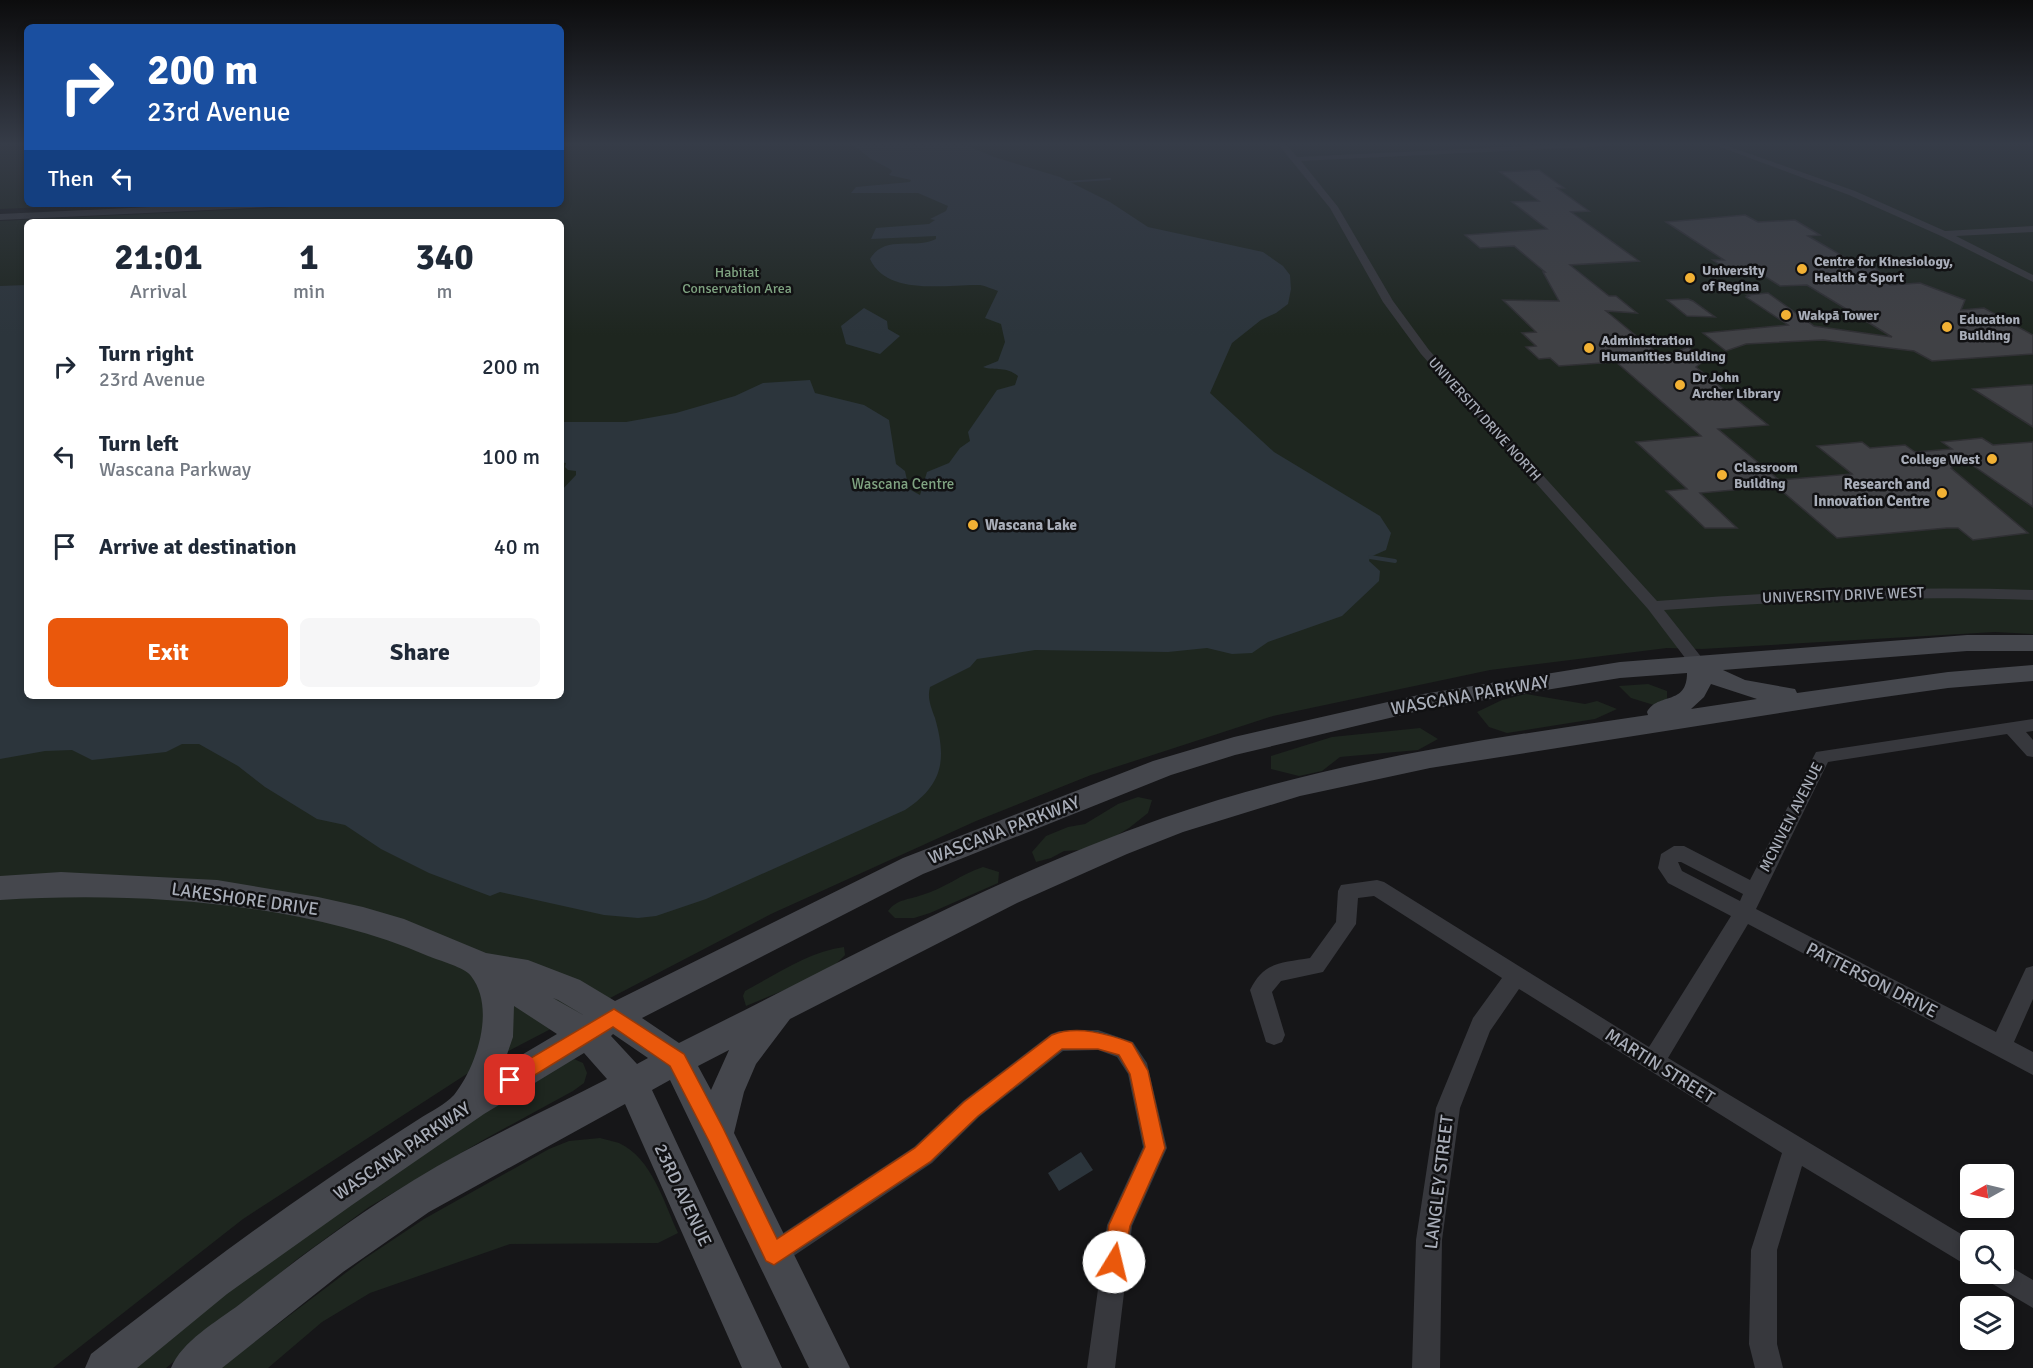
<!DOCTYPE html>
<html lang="en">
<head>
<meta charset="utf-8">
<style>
  :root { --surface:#fff; --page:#f6f6f7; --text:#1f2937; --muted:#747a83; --accent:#ea580c }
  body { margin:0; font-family:Signika,sans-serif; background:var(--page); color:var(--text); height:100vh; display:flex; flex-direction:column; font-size:22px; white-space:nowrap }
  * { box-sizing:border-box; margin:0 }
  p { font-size:20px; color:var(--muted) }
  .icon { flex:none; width:33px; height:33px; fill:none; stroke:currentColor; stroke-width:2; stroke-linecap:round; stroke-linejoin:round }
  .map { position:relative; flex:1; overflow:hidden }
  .sheet { position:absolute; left:24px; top:219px; width:540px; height:480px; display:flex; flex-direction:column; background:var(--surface); border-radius:9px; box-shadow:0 3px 9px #0003 }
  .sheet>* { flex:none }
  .hud { position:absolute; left:24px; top:24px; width:540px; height:183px; border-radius:9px; box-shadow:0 3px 9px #0003; background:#1a4fa0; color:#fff; overflow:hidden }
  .needle { width:39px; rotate:262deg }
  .controls { position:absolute; left:1960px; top:1164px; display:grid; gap:12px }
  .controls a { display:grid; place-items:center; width:54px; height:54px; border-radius:9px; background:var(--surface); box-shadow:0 3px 9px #0003; font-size:30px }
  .pin { position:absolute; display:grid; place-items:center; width:51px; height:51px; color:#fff; margin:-26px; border-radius:12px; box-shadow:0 3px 9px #0006 }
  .me { position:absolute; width:66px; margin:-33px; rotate:9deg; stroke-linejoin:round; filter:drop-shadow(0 0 4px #0008) }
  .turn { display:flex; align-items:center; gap:21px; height:126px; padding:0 24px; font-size:27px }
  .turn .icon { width:78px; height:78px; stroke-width:2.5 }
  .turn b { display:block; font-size:42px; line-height:51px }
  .then { display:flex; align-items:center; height:57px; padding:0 24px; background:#0003; gap:12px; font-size:22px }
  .eta { display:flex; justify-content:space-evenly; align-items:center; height:102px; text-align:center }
  .eta b { font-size:36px; font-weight:800; line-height:42px }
  .primary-button { display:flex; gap:12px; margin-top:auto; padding:12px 24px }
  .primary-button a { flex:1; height:69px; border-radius:9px; background:var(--accent); color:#fff; font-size:24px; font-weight:800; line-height:69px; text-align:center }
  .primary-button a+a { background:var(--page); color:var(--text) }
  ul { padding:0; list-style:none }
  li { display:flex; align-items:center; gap:18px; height:90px; padding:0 24px }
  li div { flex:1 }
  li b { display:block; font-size:22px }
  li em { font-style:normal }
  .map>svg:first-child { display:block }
  .green { fill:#1e261f; fill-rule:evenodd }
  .water { fill:#2c353c }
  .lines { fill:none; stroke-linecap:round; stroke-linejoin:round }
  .stream-far1 { stroke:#2c353c; stroke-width:2 }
  .stream { stroke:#2c353c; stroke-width:4 }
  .building { fill:#404145; stroke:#303034; stroke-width:1.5 }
  .street { fill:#37383d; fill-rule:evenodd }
  .secondary { fill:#45474d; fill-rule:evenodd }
  .route { fill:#ea580c; stroke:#983908; stroke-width:1.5 }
  .poi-dot { fill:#f2b134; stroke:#111113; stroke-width:2 }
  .labels { text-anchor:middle; stroke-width:5; stroke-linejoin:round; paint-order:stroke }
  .far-poi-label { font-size:14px; font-weight:bold; fill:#a8adb8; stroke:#111113; text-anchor:start }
  .far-park-label { font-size:14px; fill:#7fa381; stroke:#111113 }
  .far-street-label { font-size:14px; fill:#a8adb8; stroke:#111113 }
  .park-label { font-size:15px; fill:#7fa381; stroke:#111113 }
  .poi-label { font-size:15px; font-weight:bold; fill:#a8adb8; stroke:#111113; text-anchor:end }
  .street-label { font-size:15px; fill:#a8adb8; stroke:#111113 }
  .near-street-label { font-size:18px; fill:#a8adb8; stroke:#111113 }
</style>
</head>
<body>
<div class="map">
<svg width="2033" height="1368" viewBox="0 0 2033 1368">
  <rect width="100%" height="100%" fill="#161618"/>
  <!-- green -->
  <path class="green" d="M 0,144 L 27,144 L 27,204 L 113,204 L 0,209 Z
    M 572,144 L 2001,144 L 2033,148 L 2033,634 L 1995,632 L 1702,649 L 1667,648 L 1490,670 L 1273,716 L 1091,775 L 976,821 L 771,914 L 476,1068 L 243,1219 L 53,1368 L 0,1368 L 0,221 L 349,204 L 561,204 L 561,157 ZM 27,222 L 561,222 L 561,696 L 27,696 Z
    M 1648,684 L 1667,691 L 1667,701 L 1657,706 L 1631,698 L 1619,686 Z
    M 1526,694 L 1585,704 L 1597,701 L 1617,709 L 1595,719 L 1507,733 L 1489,727 L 1477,712 L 1502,700 Z
    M 1420,728 L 1438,739 L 1418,750 L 1340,757 L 1322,771 L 1299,776 L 1271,769 L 1271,756 L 1332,737 Z
    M 1138,797 L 1152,800 L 1148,813 L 1129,828 L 1102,844 L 1080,850 L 1064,851 L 1051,858 L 1036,862 L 1032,852 L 1046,836 L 1068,827 L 1085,824 L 1118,804 Z
    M 983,867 L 999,872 L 998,883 L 930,913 L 914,918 L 895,918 L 888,911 C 897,899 908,900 922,895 C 944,889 961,874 983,867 Z
    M 844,947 L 845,955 L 828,972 L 746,1006 L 743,996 L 745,991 C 777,974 808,952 844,947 Z
    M 574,1059 L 583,1063 L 587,1073 L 584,1083 L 573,1091 L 485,1139 L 369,1207 L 296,1260 L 166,1368 L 128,1368 L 219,1294 L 392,1171 L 560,1065 Z
    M 600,1138 C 606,1140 613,1141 619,1143 C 652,1158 664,1203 678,1233 L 658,1243 L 510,1244 L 370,1293 L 322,1322 L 268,1368 L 220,1368 L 364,1259 L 424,1219 L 549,1149 L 569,1141 Z"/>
  <!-- water -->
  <path class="water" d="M 852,144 L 963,144 L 994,157 L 1060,177 L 1110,202 L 1148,227 L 1263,252 L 1283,266 L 1290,275 L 1291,289 L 1288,304 L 1276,313 L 1261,320 L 1232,343 L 1210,393 L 1274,452 L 1380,516 L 1391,533 L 1386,550 L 1370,557 L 1369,561 L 1380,571 L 1379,581 L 1342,616 L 1268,642 L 1252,653 L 1232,654 L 1207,648 L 1168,652 L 1035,650 L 977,659 L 970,667 L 930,687 C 927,698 931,707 935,718 C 947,760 943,785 905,810 L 706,899 L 656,916 L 638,918 L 604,915 L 500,892 L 490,896 L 429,873 L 381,849 L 345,825 L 317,819 L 265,787 L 238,766 L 199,744 L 182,744 L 166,752 L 92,760 L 72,750 L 45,751 L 0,759 L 0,286 L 27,285 L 27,696 L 561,696 L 561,491 L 576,475 L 576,471 L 568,470 L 565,467 L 566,463 L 561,462 L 561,422 L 626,422 L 676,413 L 735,396 L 763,383 L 810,380 L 815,393 L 864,405 L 889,420 L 896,464 L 905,471 L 909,489 L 920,495 L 927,472 L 949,463 L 960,448 L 970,441 L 968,432 L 997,390 L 1015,385 L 1018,376 C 1006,366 996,371 983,367 L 998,361 L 1005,342 L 1001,324 L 985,318 L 998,291 C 992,289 986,286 980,285 C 948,284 887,297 870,259 C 885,234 913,250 936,239 L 936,236 L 871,239 L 876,228 L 929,224 L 935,220 L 930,219 L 946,211 L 948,206 L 918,193 L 851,193 L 856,187 L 910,182 L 911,180 L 889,175 L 892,171 L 890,169 L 871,159 Z
    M 864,308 L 887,321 L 888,329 L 900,336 L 880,354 L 846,344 L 841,326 Z
    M 1081,1152 L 1093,1170 L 1059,1191 L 1048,1173 Z"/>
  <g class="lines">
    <!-- stream-far1 -->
    <path class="stream-far1" d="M 1066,182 L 1110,179"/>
    <!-- stream -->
    <path class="stream" d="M 1370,557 L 1395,561"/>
  </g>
  <!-- building -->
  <path class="building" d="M 1539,170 L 1564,188 L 1557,188 L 1589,211 L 1571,212 L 1639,261 L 1570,265 L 1609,296 L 1616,296 L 1637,313 L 1606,311 L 1662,357 L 1688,347 L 1705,360 L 1696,367 L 1768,425 L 1718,429 L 1779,480 L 1852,474 L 1817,446 L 1862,442 L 1870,448 L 1905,445 L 1915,452 L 1952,449 L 1942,442 L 1982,438 L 1993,445 L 2033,442 L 2033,507 L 1959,456 L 1951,468 L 2028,533 L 1973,540 L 1958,528 L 1947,528 L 1837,538 L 1776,486 L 1700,493 L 1737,528 L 1705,528 L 1666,491 L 1687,489 L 1636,442 L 1701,436 L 1616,362 L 1559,366 L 1550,358 L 1539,359 L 1526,347 L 1536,346 L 1522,333 L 1536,332 L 1503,300 L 1559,301 L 1543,272 L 1545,272 L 1514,246 L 1480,248 L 1465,235 L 1547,229 L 1512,202 L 1539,201 L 1500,172 Z
    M 1745,215 L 1758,222 L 1795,220 L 1820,235 L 1808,236 L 1853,262 L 1875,267 L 1890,285 L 1920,283 L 1965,300 L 1961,310 L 1984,308 L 2033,335 L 2033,354 L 1932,361 L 1914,351 L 1823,340 L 1746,344 L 1726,351 L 1703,333 L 1788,325 L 1746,297 L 1749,296 L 1747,295 L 1768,293 L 1814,326 L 1892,337 L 1807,285 L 1780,286 L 1758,272 L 1732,273 L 1713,260 L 1724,260 L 1666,222 Z
    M 1688,299 L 1693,301 L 1715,317 L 1687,316 L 1667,300 Z
    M 2033,385 L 2033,427 L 1973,389 L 2027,385 Z"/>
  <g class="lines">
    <!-- street -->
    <path class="street" d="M 1278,144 L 1286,144 L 1297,157 L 1567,144 L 1613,144 L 1609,146 L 1301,161 L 1338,207 L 1393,301 L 1429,350 L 1657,601 C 1782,591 1907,586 2033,590 L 2033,600 C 1910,595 1787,601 1664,610 L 1706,663 L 1704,667 L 1692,667 L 1648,609 L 1421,354 L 1383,302 L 1330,208 Z
      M 1712,144 L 1722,144 L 1855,191 L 1945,231 L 2033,226 L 2033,232 L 1956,236 L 2033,275 L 2033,282 L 1941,236 L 1849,195 Z
      M 216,204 L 276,204 L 272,207 L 0,220 L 0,214 Z
      M 2033,719 L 2033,731 L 2026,732 L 2033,740 L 2033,757 L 2027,756 L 2007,734 L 1828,762 L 1756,909 L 1996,1032 L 2026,968 L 2033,966 L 2033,999 L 2014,1042 L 2033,1052 L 2033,1075 L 1748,924 L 1668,1058 L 1971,1240 L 1971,1268 L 1802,1166 L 1777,1250 L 1777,1344 L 1783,1368 L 1755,1368 L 1749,1344 L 1751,1250 L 1782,1153 L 1519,989 L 1490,1031 L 1460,1108 L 1442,1240 L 1440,1368 L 1412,1368 L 1416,1240 L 1436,1108 L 1473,1018 L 1502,978 L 1374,896 L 1358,898 L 1356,924 L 1323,972 L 1281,981 L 1272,992 L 1285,1035 L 1282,1042 L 1274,1045 L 1266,1042 L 1250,990 C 1264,961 1282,963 1310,958 L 1336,922 L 1338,891 L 1341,885 L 1377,880 L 1384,882 L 1649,1047 L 1731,916 L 1668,883 L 1658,868 L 1661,854 L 1674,846 L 1684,846 L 1750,880 L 1816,752 ZM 1678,862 L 1681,862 L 1743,894 L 1740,901 L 1682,871 Z
      M 1098,1030 L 1133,1042 L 1147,1063 L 1167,1148 L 1132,1226 L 1115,1368 L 1087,1368 L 1107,1225 L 1143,1147 L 1128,1074 L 1117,1057 L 1098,1050 L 1063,1051 L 979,1117 L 932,1163 L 783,1263 L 774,1267 L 765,1263 L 761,1254 L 765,1245 L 914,1147 L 963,1101 L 1051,1034 L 1059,1031 Z
      M 2004,1263 L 2033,1280 L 2033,1308 L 1991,1283 L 1987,1274 L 2004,1274 Z"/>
    <!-- secondary -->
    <path class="secondary" d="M 1967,635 L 2033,635 L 2033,651 L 1967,651 L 1723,670 L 1745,680 L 1795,689 L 1797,693 L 1948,672 L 2033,665 L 2033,681 L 1948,688 L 1863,700 L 1430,768 L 1300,796 L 1183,832 L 1127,854 L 1017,903 L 790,1019 L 756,1064 L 744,1092 L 734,1133 L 850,1368 L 809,1368 L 670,1080 L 652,1090 L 782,1368 L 742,1368 L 625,1104 L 429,1212 L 343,1272 L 222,1368 L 171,1368 C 182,1341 216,1322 240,1304 C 296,1260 353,1217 414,1180 C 476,1142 543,1112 607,1079 L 584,1053 L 484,1114 L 352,1205 L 227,1294 L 137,1368 L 85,1368 L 91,1354 C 168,1294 245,1235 326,1180 C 356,1159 388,1139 419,1119 C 430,1112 446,1104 454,1095 C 477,1066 496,1008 471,976 C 466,968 438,960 428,956 C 303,902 135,891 0,900 L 0,876 L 61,872 L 217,880 L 318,897 L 363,907 L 404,919 L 486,953 L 528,960 L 580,980 L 615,1001 L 903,858 L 1153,761 L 1234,737 L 1423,694 L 1620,662 ZM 1687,673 C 1687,706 1658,692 1647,712 L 1648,715 C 1484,739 1320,763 1163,818 C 995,877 838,964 679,1043 L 642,1018 L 923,874 L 1171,775 L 1235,755 L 1423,710 L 1620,678 ZM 1711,684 L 1757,699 L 1691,709 L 1704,697 ZM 553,998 L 558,1000 L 585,1016 ZM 514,1006 L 557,1034 L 503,1066 L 513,1037 ZM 613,1034 L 648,1058 L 637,1064 L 611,1036 ZM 729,1050 L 711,1090 L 698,1066 Z"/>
  </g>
  <!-- sky -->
  <linearGradient id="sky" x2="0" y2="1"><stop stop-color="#0c0c0d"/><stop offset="0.43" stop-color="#363c48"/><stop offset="1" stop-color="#363c48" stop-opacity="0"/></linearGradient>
  <rect width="2033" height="335" fill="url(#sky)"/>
  <!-- route -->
  <path class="route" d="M 614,1009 L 684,1054 L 723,1128 L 777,1239 L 915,1148 L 964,1102 L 1052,1035 C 1077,1025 1108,1034 1132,1043 L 1148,1071 L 1165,1148 L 1130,1226 L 1122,1269 L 1114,1272 L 1107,1269 L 1104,1262 L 1109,1225 L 1145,1147 L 1130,1074 L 1119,1055 L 1098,1049 L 1062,1049 L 978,1116 L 930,1162 L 774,1265 L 766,1261 L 709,1141 L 670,1066 L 613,1027 L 517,1086 L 510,1089 L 504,1086 L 501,1080 L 504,1074 Z"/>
  <!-- markers -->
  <g class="poi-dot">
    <circle cx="1802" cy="269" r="6"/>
    <circle cx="1690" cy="278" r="6"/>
    <circle cx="1786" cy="315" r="6"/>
    <circle cx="1947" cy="327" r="6"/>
    <circle cx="1589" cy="348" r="6"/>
    <circle cx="1680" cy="385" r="6"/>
    <circle cx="1992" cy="459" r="6"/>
    <circle cx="1722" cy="475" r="6"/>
    <circle cx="1942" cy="493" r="6"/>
    <circle cx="973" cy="525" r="6"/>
  </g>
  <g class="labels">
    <!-- far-poi labels -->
    <g class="far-poi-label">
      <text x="1814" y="266">Centre for Kinesiology,<tspan x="1814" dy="16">Health &amp; Sport</tspan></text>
      <text x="1702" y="275">University<tspan x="1702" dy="16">of Regina</tspan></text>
      <text x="1798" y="320">Wakpā Tower</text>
      <text x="1959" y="324">Education<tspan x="1959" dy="16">Building</tspan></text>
      <text x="1601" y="345">Administration<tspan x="1601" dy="16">Humanities Building</tspan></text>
      <text x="1692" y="382">Dr John<tspan x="1692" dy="16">Archer Library</tspan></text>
      <text x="1980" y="464" text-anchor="end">College West</text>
      <text x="1734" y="472">Classroom<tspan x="1734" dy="16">Building</tspan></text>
    </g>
    <!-- far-park labels -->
    <g class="far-park-label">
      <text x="737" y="277">Habitat<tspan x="737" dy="16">Conservation Area</tspan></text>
    </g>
    <!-- far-street labels -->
    <g class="far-street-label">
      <text transform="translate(1485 419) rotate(48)" y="5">UNIVERSITY DRIVE NORTH</text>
    </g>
    <!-- park labels -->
    <g class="park-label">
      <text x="903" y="489">Wascana Centre</text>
    </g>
    <!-- poi labels -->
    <g class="poi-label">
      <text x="1930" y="489">Research and<tspan x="1930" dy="17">Innovation Centre</tspan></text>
      <text x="985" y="530" text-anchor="start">Wascana Lake</text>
    </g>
    <!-- street labels -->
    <g class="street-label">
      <text transform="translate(1843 595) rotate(-2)" y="5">UNIVERSITY DRIVE WEST</text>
      <text transform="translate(1791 817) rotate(-63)" y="5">MCNIVEN AVENUE</text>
    </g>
    <!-- near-street labels -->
    <g class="near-street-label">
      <text transform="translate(1470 695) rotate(-10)" y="6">WASCANA PARKWAY</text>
      <text transform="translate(1004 830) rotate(-21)" y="6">WASCANA PARKWAY</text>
      <text transform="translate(245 899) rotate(8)" y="6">LAKESHORE DRIVE</text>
      <text transform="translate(1872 980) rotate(27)" y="6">PATTERSON DRIVE</text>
      <text transform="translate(1660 1066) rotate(32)" y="6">MARTIN STREET</text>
      <text transform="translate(402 1151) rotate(-34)" y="6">WASCANA PARKWAY</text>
      <text transform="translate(1439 1182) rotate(-83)" y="6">LANGLEY STREET</text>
      <text transform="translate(683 1195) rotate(65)" y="6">23RD AVENUE</text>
    </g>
  </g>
</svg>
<div class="controls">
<a><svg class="needle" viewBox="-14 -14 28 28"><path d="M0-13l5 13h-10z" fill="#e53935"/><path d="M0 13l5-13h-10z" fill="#747a83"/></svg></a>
<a><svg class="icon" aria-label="search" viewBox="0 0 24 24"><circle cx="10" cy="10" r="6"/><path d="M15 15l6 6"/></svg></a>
<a><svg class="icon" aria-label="layers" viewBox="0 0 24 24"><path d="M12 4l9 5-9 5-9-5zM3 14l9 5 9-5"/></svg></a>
</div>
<div class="pin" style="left:510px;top:1080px;background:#d93025"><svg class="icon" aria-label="arrive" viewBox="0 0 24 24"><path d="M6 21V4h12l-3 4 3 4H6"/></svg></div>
<svg class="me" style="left:1114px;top:1262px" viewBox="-20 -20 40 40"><circle r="19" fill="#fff"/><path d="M0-13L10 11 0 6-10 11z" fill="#ea580c"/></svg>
<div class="hud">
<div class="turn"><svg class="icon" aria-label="right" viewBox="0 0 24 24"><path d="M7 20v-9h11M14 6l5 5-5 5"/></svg><div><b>200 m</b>23rd Avenue</div></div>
<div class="then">Then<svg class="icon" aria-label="left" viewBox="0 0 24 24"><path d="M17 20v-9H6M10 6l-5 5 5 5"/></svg></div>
</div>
<section class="sheet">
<div class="eta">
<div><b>21:01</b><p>Arrival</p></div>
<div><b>1</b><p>min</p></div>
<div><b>340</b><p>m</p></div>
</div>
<ul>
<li><svg class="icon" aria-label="right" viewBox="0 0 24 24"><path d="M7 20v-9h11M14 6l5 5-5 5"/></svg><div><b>Turn right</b><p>23rd Avenue</p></div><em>200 m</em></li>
<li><svg class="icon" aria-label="left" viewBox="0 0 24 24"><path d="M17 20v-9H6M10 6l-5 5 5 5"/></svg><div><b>Turn left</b><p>Wascana Parkway</p></div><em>100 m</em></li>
<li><svg class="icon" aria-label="arrive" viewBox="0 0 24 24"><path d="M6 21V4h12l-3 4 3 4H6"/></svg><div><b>Arrive at destination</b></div><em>40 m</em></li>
</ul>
<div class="primary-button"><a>Exit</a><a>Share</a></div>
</section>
</div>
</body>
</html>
